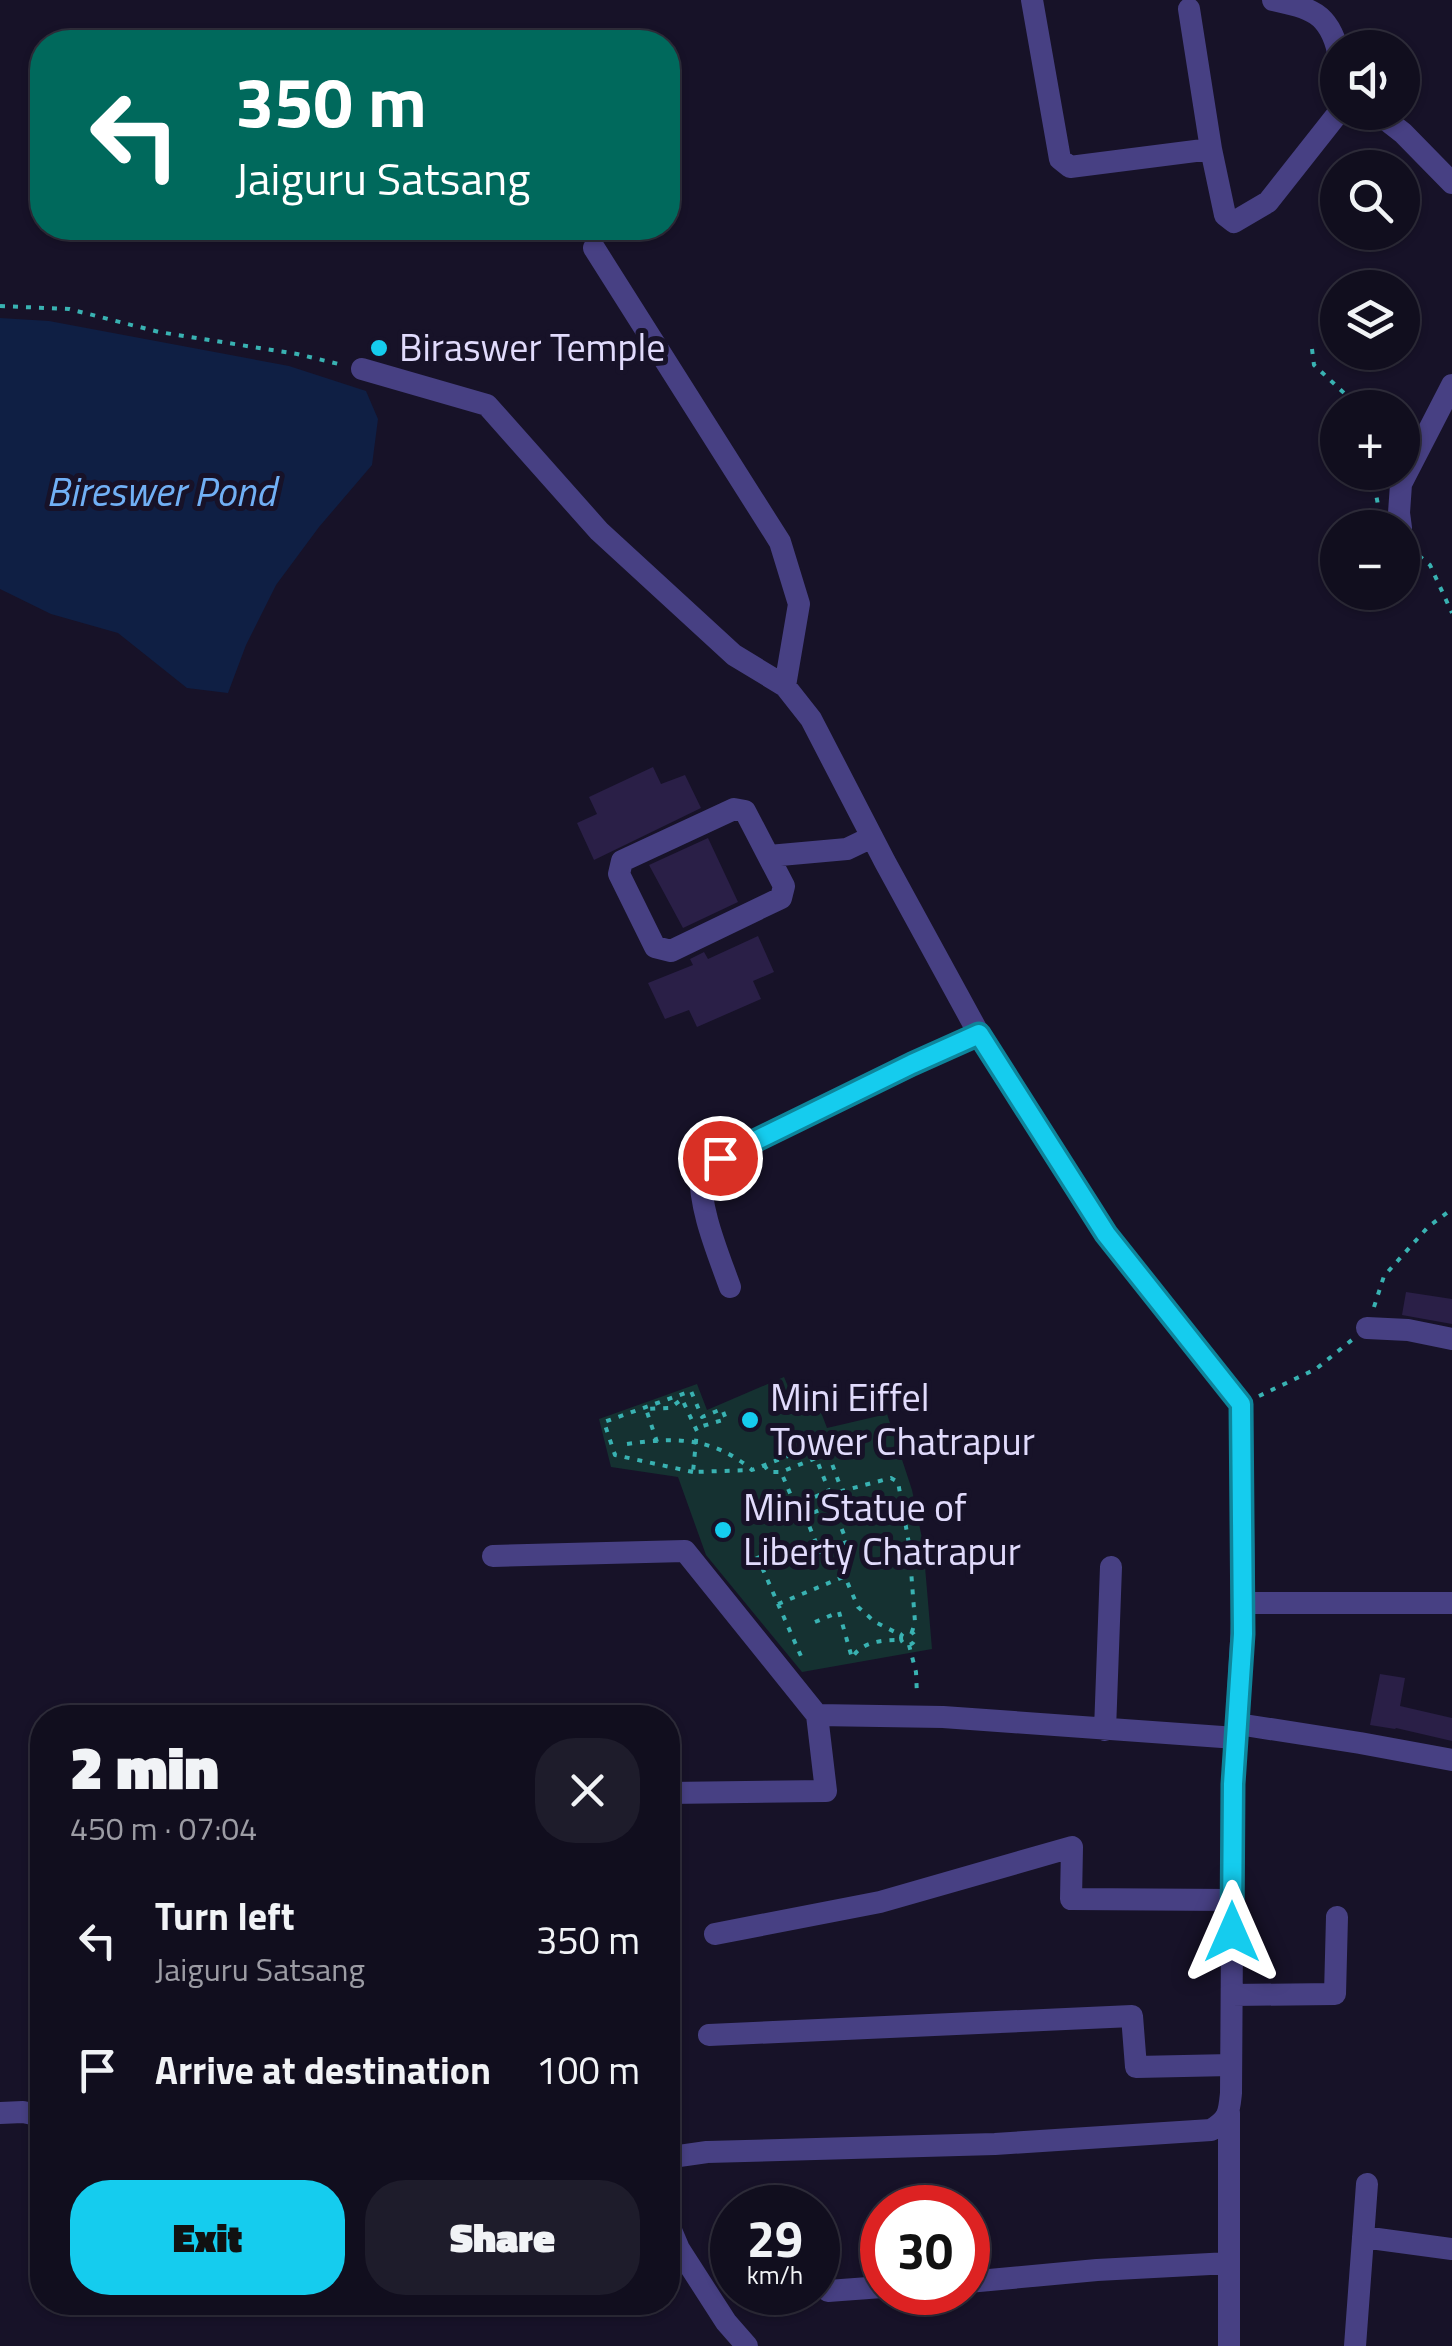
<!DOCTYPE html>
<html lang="en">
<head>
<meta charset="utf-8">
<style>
  :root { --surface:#110e1e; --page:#1e1c2b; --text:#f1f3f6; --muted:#9c9ca4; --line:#302e3c; --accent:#15ccee }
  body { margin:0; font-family:"Titillium Web",sans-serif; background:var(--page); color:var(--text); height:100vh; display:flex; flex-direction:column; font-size:38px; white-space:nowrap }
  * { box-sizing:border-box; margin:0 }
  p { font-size:32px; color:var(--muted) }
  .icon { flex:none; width:55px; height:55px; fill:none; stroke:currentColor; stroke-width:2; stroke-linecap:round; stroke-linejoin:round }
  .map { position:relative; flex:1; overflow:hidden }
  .side { position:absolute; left:30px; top:1705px; width:650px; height:610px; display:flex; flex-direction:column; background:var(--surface); border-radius:40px; box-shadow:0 2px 8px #0004,0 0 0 2px var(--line) }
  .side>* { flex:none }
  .banner { position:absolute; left:30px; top:30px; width:650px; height:210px; border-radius:40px; box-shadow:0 2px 8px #0004,0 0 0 2px var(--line); background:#00695c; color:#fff; overflow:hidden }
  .controls { position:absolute; left:1320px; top:30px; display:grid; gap:20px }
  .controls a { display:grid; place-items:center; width:100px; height:100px; border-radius:50%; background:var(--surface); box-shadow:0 2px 8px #0004,0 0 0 2px var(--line); font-size:50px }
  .speed { position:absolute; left:710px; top:2185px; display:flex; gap:20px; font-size:50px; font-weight:700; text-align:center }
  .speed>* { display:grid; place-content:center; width:130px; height:130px; border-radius:50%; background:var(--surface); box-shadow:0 2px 8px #0004,0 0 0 2px var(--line); line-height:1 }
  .speed small { font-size:25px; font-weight:400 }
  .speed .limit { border:15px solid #d22; background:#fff; color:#111 }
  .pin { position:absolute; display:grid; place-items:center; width:85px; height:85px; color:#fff; margin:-42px; border:5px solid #fff; border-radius:50%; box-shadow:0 2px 10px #0007 }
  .me { position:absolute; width:110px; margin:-55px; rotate:0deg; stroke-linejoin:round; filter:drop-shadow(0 0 8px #0008) }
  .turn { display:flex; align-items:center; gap:35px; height:210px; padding:0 40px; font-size:45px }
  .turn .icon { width:130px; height:130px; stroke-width:2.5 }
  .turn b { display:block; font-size:70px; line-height:85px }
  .round { display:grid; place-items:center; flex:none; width:105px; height:105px; border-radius:40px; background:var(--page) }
  .summary { display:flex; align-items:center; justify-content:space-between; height:170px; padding:0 40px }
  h1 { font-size:60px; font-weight:800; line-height:75px }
  .button { display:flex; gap:20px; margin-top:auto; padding:20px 40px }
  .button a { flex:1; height:115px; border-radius:40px; background:var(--accent); color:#111; font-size:40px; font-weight:800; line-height:115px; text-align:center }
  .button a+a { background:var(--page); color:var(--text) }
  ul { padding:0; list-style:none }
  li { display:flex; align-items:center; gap:30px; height:130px; padding:0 40px }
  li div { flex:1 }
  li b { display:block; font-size:38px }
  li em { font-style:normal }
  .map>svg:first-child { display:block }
  .green { fill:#153131 }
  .water { fill:#0f1f44 }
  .building { fill:#2a1f47 }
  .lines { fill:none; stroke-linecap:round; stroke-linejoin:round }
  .path { stroke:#39b2b2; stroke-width:4; stroke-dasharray:5 8; stroke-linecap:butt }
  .minor { stroke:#474083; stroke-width:22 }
  .route-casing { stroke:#0e859b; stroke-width:25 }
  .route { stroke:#15ccee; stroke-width:18 }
  .poi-dot { fill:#15ccee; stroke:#171228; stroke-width:4 }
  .labels { text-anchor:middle; stroke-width:10; stroke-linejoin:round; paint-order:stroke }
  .poi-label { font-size:38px; fill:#e1dbfc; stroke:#171228; text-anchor:start }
  .water-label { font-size:40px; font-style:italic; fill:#71b0f5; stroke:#171228 }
</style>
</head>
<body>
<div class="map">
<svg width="1452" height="2346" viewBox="0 0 1452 2346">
  <rect width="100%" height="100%" fill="#171228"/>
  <!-- green -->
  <path class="green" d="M 784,1377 L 796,1405 L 816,1399 L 827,1428 L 887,1414 L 912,1490 L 923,1543 L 932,1649 L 802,1672 L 706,1555 L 678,1477 L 611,1467 L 599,1419 L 697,1384 L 707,1410 Z"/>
  <!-- water -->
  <path class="water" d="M 0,318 L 49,321 L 289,366 L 366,391 L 378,419 L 372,465 L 319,527 L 276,585 L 246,645 L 228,693 L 187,688 L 118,633 L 51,614 L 0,589 Z"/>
  <!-- building -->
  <path class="building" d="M 653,767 L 661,784 L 685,775 L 701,808 L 594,860 L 577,823 L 597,814 L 589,797 Z
    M 708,838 L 738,902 L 683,928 L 649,865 Z
    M 758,936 L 774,972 L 753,981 L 761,999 L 697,1027 L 689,1010 L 665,1019 L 648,983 L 693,965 L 690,959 L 704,952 L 708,959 Z
    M 1406,1292 L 1452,1299 L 1452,1324 L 1402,1315 Z
    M 1380,1674 L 1405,1678 L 1400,1706 L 1452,1718 L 1452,1741 L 1396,1728 L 1395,1729 L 1370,1725 Z"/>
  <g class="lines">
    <!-- path -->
    <path class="path" d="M 0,306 L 69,309 L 159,332 L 297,354 L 343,365
      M 1312,349 L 1314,365 L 1344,393 L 1351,408
      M 1372,472 L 1378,505
      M 1409,547 L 1430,565 L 1452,613
      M 1374,1307 L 1384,1276 L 1428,1227 L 1452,1209
      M 1259,1396 L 1316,1369 L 1353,1339
      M 657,1442 L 646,1409 L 670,1408 L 682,1399 L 697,1431 L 693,1472 L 752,1470
      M 627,1444 C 675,1437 713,1437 752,1470 L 824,1442 L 842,1491 L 891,1478 L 898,1482 L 909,1544 L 915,1622 L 912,1632
      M 764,1465 L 769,1472 L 781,1472 L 816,1458 L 829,1491 L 795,1505 L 781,1472
      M 693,1472 L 615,1455 L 604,1422 L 691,1391 L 702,1417 L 722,1409 L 726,1419 L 696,1428
      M 832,1505 L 847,1542 L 820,1552 L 805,1516 Z
      M 832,1547 L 858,1607 L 875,1622 L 901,1635
      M 757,1556 L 804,1663
      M 778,1604 L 843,1577
      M 815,1622 L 839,1612 L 852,1658 C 862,1641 883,1640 901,1640
      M901 1638a7 7 0 1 1 14 0a7 7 0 1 1-14 0Z
      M 909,1645 L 916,1672 L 917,1695"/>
    <!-- minor -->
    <path class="minor" d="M 1032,0 L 1060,159 L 1070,167 L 1211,149 L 1189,9
      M 1273,0 C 1309,8 1329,12 1338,52
      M 1376,112 L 1403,133 L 1452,183
      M 1211,149 L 1225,215 L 1234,222 L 1268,202 L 1339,112
      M 594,248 L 780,542 L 799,604 L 785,686
      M 362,369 L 487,405 L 599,531 L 734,655 L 785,686 L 811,719 L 885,862 L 979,1034 L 1106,1234 L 1241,1404 L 1244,1588 L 1233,1784 L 1231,2093 C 1229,2113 1229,2119 1211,2130 L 995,2144 L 707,2152 L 679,2156 L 668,2160
      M 1401,528 L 1399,513 L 1401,484 L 1452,385
      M 734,809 L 745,811 L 784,886 L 781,898 L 671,951 L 655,947 L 619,874 L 622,861 Z
      M 769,856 L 847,849 L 872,837
      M 730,1287 C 716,1248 699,1209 700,1166 C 794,1124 885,1076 979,1034
      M 1367,1328 L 1408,1330 L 1452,1339
      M 493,1556 L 685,1551 L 817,1715 L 943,1717 L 1236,1738
      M 1243,1603 L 1452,1603
      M 1238,1724 L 1360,1743 L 1452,1760
      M 1105,1730 L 1111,1567
      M 668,1793 L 826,1791 L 817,1715
      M 715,1934 L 880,1902 L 1072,1847 L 1071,1899 L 1232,1900
      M 1232,1995 L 1335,1994 L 1337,1917
      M 709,2035 L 1132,2016 L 1136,2067 L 1231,2065
      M 0,2113 L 23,2112 L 42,2116
      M 1229,2113 L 1229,2346
      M 668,2223 L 679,2249 L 726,2322 L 747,2346
      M 1363,2237 L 1452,2249
      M 968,2282 L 1097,2270 L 1229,2263
      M 828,2291 L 882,2287
      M 1355,2346 L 1367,2184"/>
  </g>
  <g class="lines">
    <!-- route casing -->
    <g class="route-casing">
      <path id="route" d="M 720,1158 L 912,1064 L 979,1034 L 1106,1234 L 1241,1404 L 1243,1634 L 1233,1784 L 1232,1932"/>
    </g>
    <!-- route -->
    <use href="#route" class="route"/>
  </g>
  <!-- markers -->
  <g class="poi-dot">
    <circle cx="379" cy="348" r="10"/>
    <circle cx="750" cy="1420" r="10"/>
    <circle cx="723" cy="1530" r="10"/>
  </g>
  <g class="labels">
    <!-- poi labels -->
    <g class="poi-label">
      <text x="399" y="361">Biraswer Temple</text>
      <text x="770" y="1411">Mini Eiffel<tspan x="770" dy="44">Tower Chatrapur</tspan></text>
      <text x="743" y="1521">Mini Statue of<tspan x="743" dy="44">Liberty Chatrapur</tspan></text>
    </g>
    <!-- water labels -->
    <g class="water-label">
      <text x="161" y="506">Bireswer Pond</text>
    </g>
  </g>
</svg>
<div class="controls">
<a><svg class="icon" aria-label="sound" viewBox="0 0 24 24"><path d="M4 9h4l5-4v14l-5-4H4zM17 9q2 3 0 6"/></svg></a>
<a><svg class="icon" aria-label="search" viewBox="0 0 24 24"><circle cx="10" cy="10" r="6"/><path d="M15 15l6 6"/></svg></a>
<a><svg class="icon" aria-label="layers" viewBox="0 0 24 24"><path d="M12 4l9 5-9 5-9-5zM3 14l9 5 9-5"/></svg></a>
<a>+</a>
<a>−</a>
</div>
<div class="speed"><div>29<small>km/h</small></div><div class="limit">30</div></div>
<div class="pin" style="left:720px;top:1158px;background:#d93025"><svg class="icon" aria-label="arrive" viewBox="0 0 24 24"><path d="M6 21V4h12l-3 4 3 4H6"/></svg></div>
<svg class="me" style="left:1232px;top:1932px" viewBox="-20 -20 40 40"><path d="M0-17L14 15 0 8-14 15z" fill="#15ccee" stroke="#fff" stroke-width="4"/></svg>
<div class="banner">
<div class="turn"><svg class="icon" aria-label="left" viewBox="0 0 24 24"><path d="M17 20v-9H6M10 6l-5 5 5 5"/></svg><div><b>350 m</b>Jaiguru Satsang</div></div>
</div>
<section class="side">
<div class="summary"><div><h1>2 min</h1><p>450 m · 07:04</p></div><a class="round"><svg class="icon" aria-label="close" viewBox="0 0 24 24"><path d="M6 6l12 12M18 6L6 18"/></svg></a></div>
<ul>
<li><svg class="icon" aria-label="left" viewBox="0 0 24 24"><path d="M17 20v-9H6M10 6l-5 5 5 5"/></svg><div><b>Turn left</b><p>Jaiguru Satsang</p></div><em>350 m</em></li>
<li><svg class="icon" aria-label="arrive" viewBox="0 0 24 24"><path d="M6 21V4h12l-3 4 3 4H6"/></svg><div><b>Arrive at destination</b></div><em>100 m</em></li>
</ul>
<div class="button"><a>Exit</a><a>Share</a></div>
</section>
</div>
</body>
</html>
